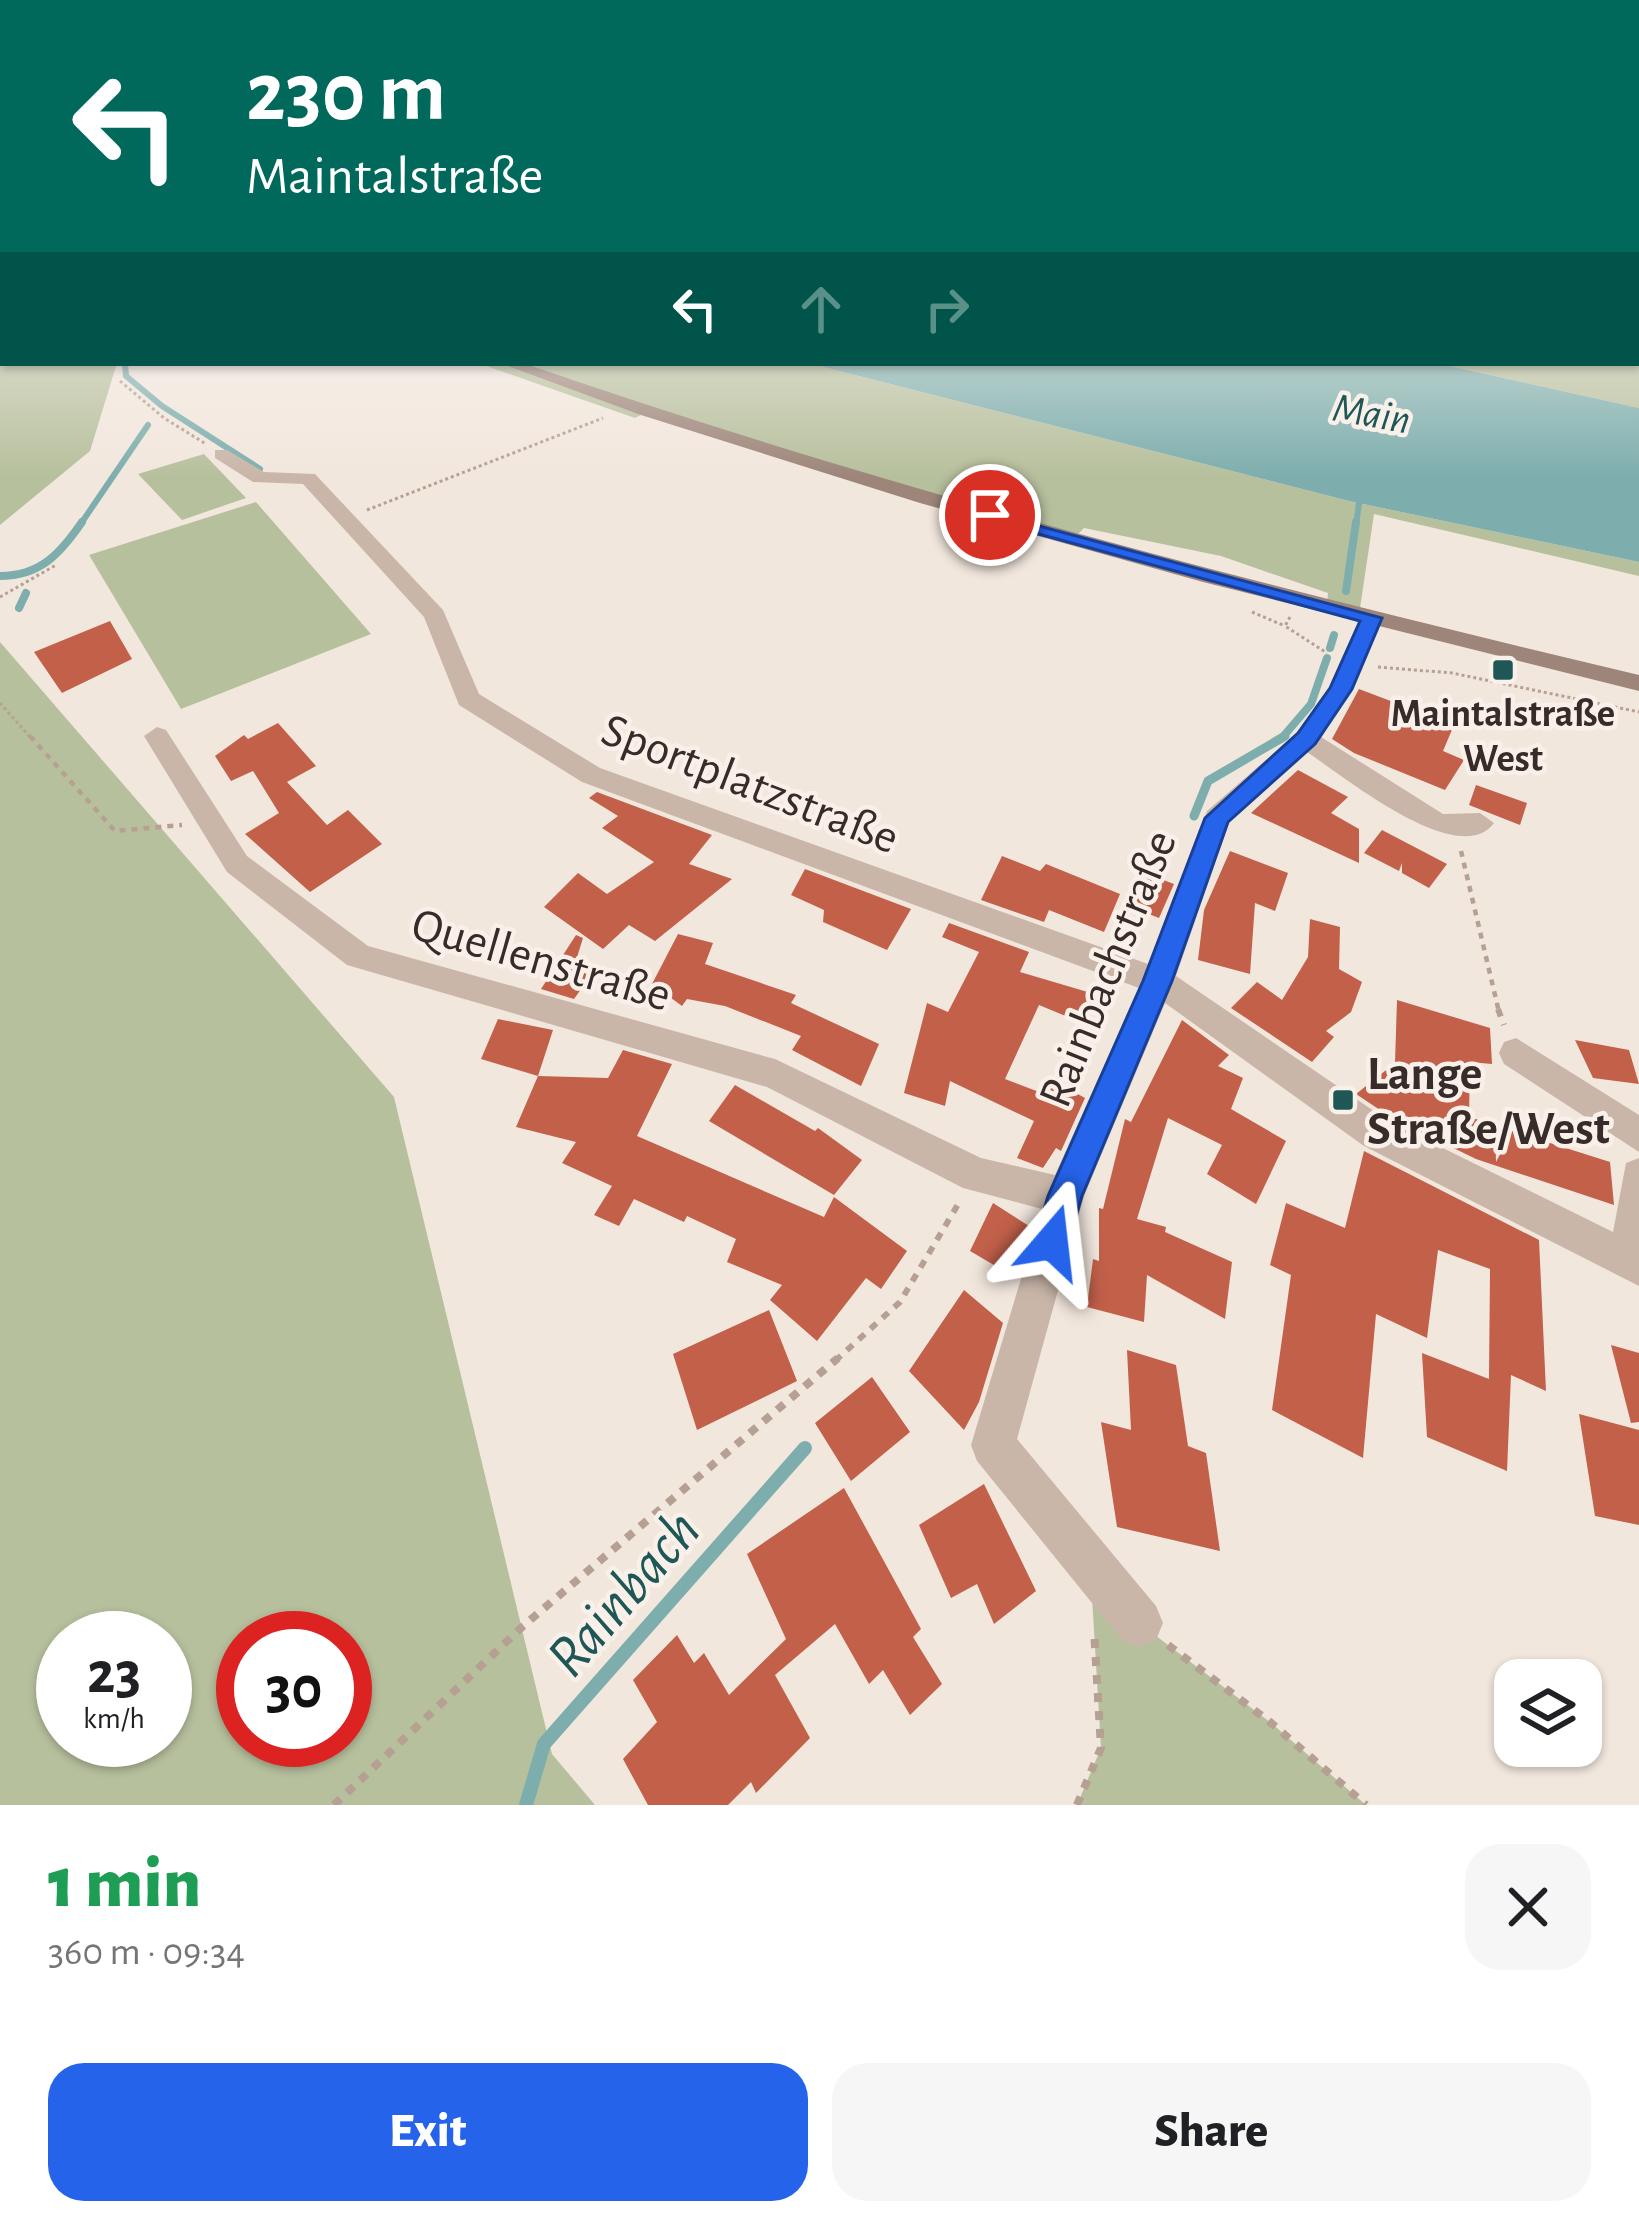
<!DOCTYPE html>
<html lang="en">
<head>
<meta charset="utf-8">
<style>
  :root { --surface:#fff; --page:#f6f6f6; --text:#202124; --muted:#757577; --accent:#2563eb }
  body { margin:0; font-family:"Alegreya Sans",sans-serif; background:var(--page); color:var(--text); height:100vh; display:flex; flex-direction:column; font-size:45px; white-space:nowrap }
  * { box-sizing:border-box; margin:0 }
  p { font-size:39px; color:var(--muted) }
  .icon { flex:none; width:66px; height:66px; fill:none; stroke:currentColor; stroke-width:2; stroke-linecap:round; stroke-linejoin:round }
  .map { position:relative; height:1805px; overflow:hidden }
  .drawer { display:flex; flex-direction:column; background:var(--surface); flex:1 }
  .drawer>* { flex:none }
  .hud { position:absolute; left:0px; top:0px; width:1641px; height:366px; box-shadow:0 3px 9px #0004; background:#00695c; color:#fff; overflow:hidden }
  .buttons { position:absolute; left:1494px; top:1659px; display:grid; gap:24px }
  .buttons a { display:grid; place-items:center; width:108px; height:108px; border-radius:24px; background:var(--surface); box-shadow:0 3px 9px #0004; font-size:60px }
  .speed { position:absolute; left:36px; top:1611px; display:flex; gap:24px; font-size:60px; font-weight:700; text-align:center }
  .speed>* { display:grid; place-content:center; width:156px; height:156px; border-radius:50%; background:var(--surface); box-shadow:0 3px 9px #0004; line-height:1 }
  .speed small { font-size:30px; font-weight:400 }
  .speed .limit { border:18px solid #d22; background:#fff; color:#111 }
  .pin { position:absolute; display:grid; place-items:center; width:102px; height:102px; color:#fff; margin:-51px; border:6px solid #fff; border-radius:50%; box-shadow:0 3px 12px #0007 }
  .me { position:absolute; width:132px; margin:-66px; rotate:17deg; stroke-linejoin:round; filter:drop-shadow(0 0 9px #0008) }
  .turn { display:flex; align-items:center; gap:42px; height:252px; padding:0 48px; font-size:54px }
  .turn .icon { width:156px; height:156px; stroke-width:2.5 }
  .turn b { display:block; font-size:84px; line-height:102px }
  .lanes { display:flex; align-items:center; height:114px; padding:0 48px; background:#0003; justify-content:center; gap:60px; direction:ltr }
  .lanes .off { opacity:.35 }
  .round { display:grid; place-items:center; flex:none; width:126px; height:126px; border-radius:36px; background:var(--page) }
  .summary { display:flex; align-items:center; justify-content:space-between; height:204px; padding:0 48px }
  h1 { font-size:72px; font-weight:800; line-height:90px; color:#1e9e55 }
  .button { display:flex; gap:24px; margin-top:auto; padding:24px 48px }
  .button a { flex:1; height:138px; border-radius:36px; background:var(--accent); color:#fff; font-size:48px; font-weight:800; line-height:138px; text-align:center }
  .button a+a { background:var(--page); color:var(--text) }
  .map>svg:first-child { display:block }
  .green { fill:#b7c09d; fill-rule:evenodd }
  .water { fill:#7daead }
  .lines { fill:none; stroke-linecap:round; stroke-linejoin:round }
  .stream-far3 { stroke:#7daead; stroke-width:6 }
  .stream-far2 { stroke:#7daead; stroke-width:8 }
  .stream-far1 { stroke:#7daead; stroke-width:9 }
  .stream { stroke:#7daead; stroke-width:14 }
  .building { fill:#c2604a }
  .path-far3 { stroke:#b5a093; stroke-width:3; stroke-dasharray:3 3; stroke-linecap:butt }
  .path-far2 { stroke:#b5a093; stroke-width:4.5; stroke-dasharray:6 6; stroke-linecap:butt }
  .path-far1 { stroke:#b5a093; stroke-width:6; stroke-dasharray:8 8; stroke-linecap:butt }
  .path { stroke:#b5a093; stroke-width:8; stroke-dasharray:9 9; stroke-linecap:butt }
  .minor { fill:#c9b6a9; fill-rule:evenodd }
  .secondary { fill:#9d857a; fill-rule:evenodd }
  .route { fill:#2563eb; stroke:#184099; stroke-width:3 }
  .poi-dot { fill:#1f5757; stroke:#f9f1e9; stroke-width:4.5 }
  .labels { text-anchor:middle; stroke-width:9; stroke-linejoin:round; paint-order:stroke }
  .far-poi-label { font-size:39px; font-weight:bold; fill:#372c29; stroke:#f9f1e9 }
  .far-water-label { font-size:42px; font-style:italic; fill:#1f5757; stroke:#f9f1e9 }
  .street-label { font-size:48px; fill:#372c29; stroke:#f9f1e9 }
  .poi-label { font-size:48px; font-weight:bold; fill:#372c29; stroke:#f9f1e9; text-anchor:start }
  .near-water-label { font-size:60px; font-style:italic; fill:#1f5757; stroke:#f9f1e9 }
</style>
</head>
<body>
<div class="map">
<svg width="1639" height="1805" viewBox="0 0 1639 1805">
  <rect width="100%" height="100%" fill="#f2e7dd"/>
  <!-- green -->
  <path class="green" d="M 0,224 L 3,363 L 117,363 L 90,451 L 0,525 Z
    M 1639,326 L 1639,408 L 1436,363 L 1638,363 Z
    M 478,363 L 808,363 L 1349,501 L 1639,562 L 1639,576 L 1374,514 L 1359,615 L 1327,606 L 1328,593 L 1221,556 L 1084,528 L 1074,538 L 645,413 L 635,418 Z
    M 204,454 L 246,498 L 182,520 L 138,474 Z
    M 256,502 L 371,634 L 181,709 L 89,555 Z
    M 0,642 L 394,1097 L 552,1754 L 595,1805 L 0,1805 ZM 63,1638 L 165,1638 L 165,1740 L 63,1740 ZM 243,1638 L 345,1638 L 345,1740 L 243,1740 Z
    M 1090,1563 L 1139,1623 L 1270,1722 L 1366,1805 L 1077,1805 L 1101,1748 Z"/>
  <!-- water -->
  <path class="water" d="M 808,363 L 1436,363 L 1639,408 L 1639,562 L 1349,501 Z"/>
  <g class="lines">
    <!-- stream-far3 -->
    <path class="stream-far3" d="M 125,363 L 126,376 L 162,406 L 260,469
      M 80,525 L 148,425
      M 1356,525 L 1359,503"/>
    <!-- stream-far2 -->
    <path class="stream-far2" d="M 0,576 C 40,576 60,554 82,522
      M 1346,591 L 1356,522
      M 19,608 L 26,593
      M 1330,648 L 1334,635
      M 1281,739 L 1311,704 L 1327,658"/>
    <!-- stream-far1 -->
    <path class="stream-far1" d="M 1194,816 L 1208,781 L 1285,736"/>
    <!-- stream -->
    <path class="stream" d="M 526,1805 L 544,1744 L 805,1448"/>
  </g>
  <!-- building -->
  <path class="building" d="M 110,621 L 132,659 L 62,693 L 34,652 Z
    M 1359,689 L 1454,725 L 1443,751 L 1464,760 L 1445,790 L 1354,753 L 1332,739 Z
    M 278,723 L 316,766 L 287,782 L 327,825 L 348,810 L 382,844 L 310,892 L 245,834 L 279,813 L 253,771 L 231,781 L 215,756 L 244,735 L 248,739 Z
    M 1298,770 L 1348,797 L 1331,813 L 1359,829 L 1359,863 L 1251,813 Z
    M 1476,785 L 1527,803 L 1520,825 L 1469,805 Z
    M 597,792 L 712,835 L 689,864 L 732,879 L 655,941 L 629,925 L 603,949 L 544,907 L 578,873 L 607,894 L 654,862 L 602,828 L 618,816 L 589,798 Z
    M 1382,830 L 1447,864 L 1429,888 L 1402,873 L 1402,863 L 1399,871 L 1364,853 Z
    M 1230,851 L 1288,873 L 1275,911 L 1255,903 L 1250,974 L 1198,960 L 1204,910 Z
    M 1002,856 L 1040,871 L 1046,864 L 1120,894 L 1104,932 L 1049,910 L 1044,922 L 981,900 Z
    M 805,869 L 911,909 L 887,950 L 823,922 L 824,910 L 791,895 Z
    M 1145,873 L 1174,884 L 1159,918 L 1131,907 Z
    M 1310,919 L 1340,927 L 1339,969 L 1362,982 L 1351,1012 L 1326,1031 L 1334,1037 L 1312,1062 L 1231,1008 L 1257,982 L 1282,1000 L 1308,957 Z
    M 949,923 L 1029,952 L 1020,972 L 1091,993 L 1080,1022 L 1039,1005 L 1005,1079 L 1047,1095 L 1054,1081 L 1085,1098 L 1061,1151 L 1056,1148 L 1043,1168 L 1017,1158 L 1034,1121 L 950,1081 L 945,1106 L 904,1093 L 927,1003 L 948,1012 L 979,952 L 942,937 Z
    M 678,934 L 713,943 L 705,964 L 796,995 L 791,1003 L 879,1044 L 861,1086 L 792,1050 L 801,1036 L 725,1006 L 687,999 L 682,1006 L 652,984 Z
    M 576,935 L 583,938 L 573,970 L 591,975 L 574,999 L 541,989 Z
    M 1397,1000 L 1490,1028 L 1492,1064 L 1470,1062 L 1469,1117 L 1495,1125 L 1496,1162 L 1512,1131 L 1610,1162 L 1614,1205 L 1476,1159 L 1392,1118 L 1356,1094 L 1395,1063 Z
    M 498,1019 L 553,1030 L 538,1076 L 481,1059 Z
    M 1182,1020 L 1229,1055 L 1218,1066 L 1243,1078 L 1231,1109 L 1286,1141 L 1256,1204 L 1207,1174 L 1222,1145 L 1168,1118 L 1137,1219 L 1166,1227 L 1165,1232 L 1232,1262 L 1225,1319 L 1147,1275 L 1144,1322 L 1087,1307 L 1093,1259 L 1099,1261 L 1099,1208 L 1103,1209 L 1125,1119 L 1131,1122 Z
    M 1575,1040 L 1629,1050 L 1639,1084 L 1593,1078 Z
    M 623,1050 L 672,1064 L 637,1136 L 824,1217 L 834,1197 L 907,1251 L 881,1289 L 866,1278 L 817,1341 L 770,1300 L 782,1285 L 727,1262 L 736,1239 L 687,1216 L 684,1222 L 634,1199 L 619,1226 L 594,1215 L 612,1186 L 562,1163 L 576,1142 L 516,1127 L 538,1076 L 608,1078 Z
    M 735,1085 L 815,1131 L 818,1128 L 862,1160 L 834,1195 L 709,1121 Z
    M 1364,1151 L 1539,1240 L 1546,1391 L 1511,1375 L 1507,1471 L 1427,1437 L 1422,1353 L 1489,1379 L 1490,1269 L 1438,1250 L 1427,1338 L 1376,1314 L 1363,1458 L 1272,1410 L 1291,1275 L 1270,1265 L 1286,1203 L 1345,1228 Z
    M 993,1203 L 1032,1228 L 1016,1278 L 970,1251 Z
    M 964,1290 L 1003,1323 L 979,1402 L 964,1430 L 909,1371 Z
    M 769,1310 L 797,1381 L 697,1430 L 673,1354 Z
    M 1611,1345 L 1639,1353 L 1639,1422 L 1631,1423 Z
    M 1127,1350 L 1176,1365 L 1188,1446 L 1206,1453 L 1220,1551 L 1117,1527 L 1101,1422 L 1131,1430 Z
    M 872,1377 L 910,1432 L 851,1481 L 815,1423 Z
    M 1579,1414 L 1639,1430 L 1639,1525 L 1595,1516 Z
    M 984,1484 L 1036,1591 L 994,1624 L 977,1584 L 951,1598 L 919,1525 Z
    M 844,1488 L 921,1629 L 913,1637 L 942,1684 L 910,1715 L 883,1670 L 869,1684 L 835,1624 L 775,1675 L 810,1738 L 756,1793 L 751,1782 L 728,1805 L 648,1805 L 623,1759 L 657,1722 L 633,1680 L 677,1635 L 694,1663 L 704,1653 L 729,1695 L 786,1639 L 747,1554 Z"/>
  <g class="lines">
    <!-- path-far3 -->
    <path class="path-far3" d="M 0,351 L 3,345
      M 120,381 L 164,418 L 206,444
      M 367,510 L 603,418
      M 0,597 L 56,565
      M 1252,612 L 1285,626
      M 1290,617 L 1285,626 L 1327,653
      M 1378,667 L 1452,673 L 1639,712
      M 0,703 L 32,739"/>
    <!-- path-far2 -->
    <path class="path-far2" d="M 30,736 L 115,831 L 182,825
      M 1461,851 L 1499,1012"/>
    <!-- path-far1 -->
    <path class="path-far1" d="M 1498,1009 L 1504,1025
      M 835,1361 L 900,1302 L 960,1201"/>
    <!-- path -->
    <path class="path" d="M 1168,1645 L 1270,1722 L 1366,1805
      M 334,1805 L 522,1627 L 838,1358
      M 1077,1805 L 1101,1748 L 1094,1630"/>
    <!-- minor -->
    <path class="minor" d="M 215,450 L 227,450 L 264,472 L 315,474 L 443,610 L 479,694 L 600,768 L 1148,964 L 1207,811 L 1297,733 L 1329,688 L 1360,618 L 1371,611 L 1379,613 L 1382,618 L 1353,689 L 1321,737 L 1443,814 L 1480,813 L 1494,823 C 1459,871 1342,775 1307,752 L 1229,823 L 1176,976 L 1390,1122 L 1613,1232 L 1626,1163 L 1639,1158 L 1639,1286 L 1364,1146 L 1165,1003 L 1084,1196 L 1017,1439 L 1156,1606 L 1163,1623 L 1156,1640 L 1139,1647 L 1122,1640 L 977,1461 L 971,1445 L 1042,1209 L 963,1188 L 767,1087 L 347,965 L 227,872 L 144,736 L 157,727 L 166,730 L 247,856 L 368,946 L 775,1059 L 981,1158 L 1055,1175 L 1139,988 L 582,782 L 459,705 L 424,617 L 303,484 L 253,482 L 215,458 Z
      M 1516,1038 L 1639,1115 L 1639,1152 L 1504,1064 L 1499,1053 L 1504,1042 Z"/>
    <!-- secondary -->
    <path class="secondary" d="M 1638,303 L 1639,303 L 1639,311 L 1638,311 Z
      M 500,363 L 523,363 C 889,490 1263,586 1639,675 L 1639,691 L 1203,582 L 920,503 L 641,415 Z"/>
  </g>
  <!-- sky -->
  <linearGradient id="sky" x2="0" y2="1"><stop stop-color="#7db2d0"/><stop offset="0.47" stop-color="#f9f4f0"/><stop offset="1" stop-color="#f9f4f0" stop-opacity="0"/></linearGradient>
  <rect width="1639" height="477" fill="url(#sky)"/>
  <!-- route -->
  <path class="route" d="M 983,511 L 1382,618 L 1352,689 L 1315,744 L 1228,822 L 1172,981 L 1082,1196 L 1065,1254 L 1052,1259 L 1040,1254 L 1034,1242 L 1048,1196 L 1143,981 L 1205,818 L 1298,733 L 1330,688 L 1360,621 L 983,519 Z"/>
  <!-- markers -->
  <g class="poi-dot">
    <rect x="1491" y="658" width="24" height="24" rx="6"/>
    <rect x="1331" y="1088" width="24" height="24" rx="6"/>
  </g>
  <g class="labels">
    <!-- far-poi labels -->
    <g class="far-poi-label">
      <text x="1503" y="726">Maintalstraße<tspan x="1503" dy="45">West</tspan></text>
    </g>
    <!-- far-water labels -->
    <g class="far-water-label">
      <text transform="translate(1372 412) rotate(10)" y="15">Main</text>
    </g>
    <!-- street labels -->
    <g class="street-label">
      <text transform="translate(751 782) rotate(21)" y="17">Sportplatzstraße</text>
      <text transform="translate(542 958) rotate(16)" y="17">Quellenstraße</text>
      <text transform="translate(1106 968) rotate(-68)" y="17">Rainbachstraße</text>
    </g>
    <!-- poi labels -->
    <g class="poi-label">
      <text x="1367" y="1089">Lange<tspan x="1367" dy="55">Straße/West</tspan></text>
    </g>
    <!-- near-water labels -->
    <g class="near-water-label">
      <text transform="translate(622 1592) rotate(-49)" y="21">Rainbach</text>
    </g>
  </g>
</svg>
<div class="buttons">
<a><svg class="icon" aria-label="layers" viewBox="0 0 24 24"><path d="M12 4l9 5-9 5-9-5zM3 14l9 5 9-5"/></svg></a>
</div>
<div class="speed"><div>23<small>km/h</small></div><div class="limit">30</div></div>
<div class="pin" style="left:990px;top:515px;background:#d93025"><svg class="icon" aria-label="arrive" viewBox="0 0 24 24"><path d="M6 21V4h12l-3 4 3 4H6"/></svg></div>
<svg class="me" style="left:1052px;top:1242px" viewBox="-20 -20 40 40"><path d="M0-17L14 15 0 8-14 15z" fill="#2563eb" stroke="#fff" stroke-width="4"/></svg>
<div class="hud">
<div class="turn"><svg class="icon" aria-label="left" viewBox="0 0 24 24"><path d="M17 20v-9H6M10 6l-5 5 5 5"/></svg><div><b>230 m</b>Maintalstraße</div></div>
<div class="lanes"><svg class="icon" aria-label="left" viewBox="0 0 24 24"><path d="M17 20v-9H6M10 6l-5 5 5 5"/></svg><svg class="icon off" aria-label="ahead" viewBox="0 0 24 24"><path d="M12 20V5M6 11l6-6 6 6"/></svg><svg class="icon off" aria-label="right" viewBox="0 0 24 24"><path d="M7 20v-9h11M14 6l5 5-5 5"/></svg></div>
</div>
</div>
<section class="drawer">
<div class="summary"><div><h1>1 min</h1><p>360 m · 09:34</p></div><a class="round"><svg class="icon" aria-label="close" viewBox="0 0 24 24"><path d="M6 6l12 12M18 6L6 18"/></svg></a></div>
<div class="button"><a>Exit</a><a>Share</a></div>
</section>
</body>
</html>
